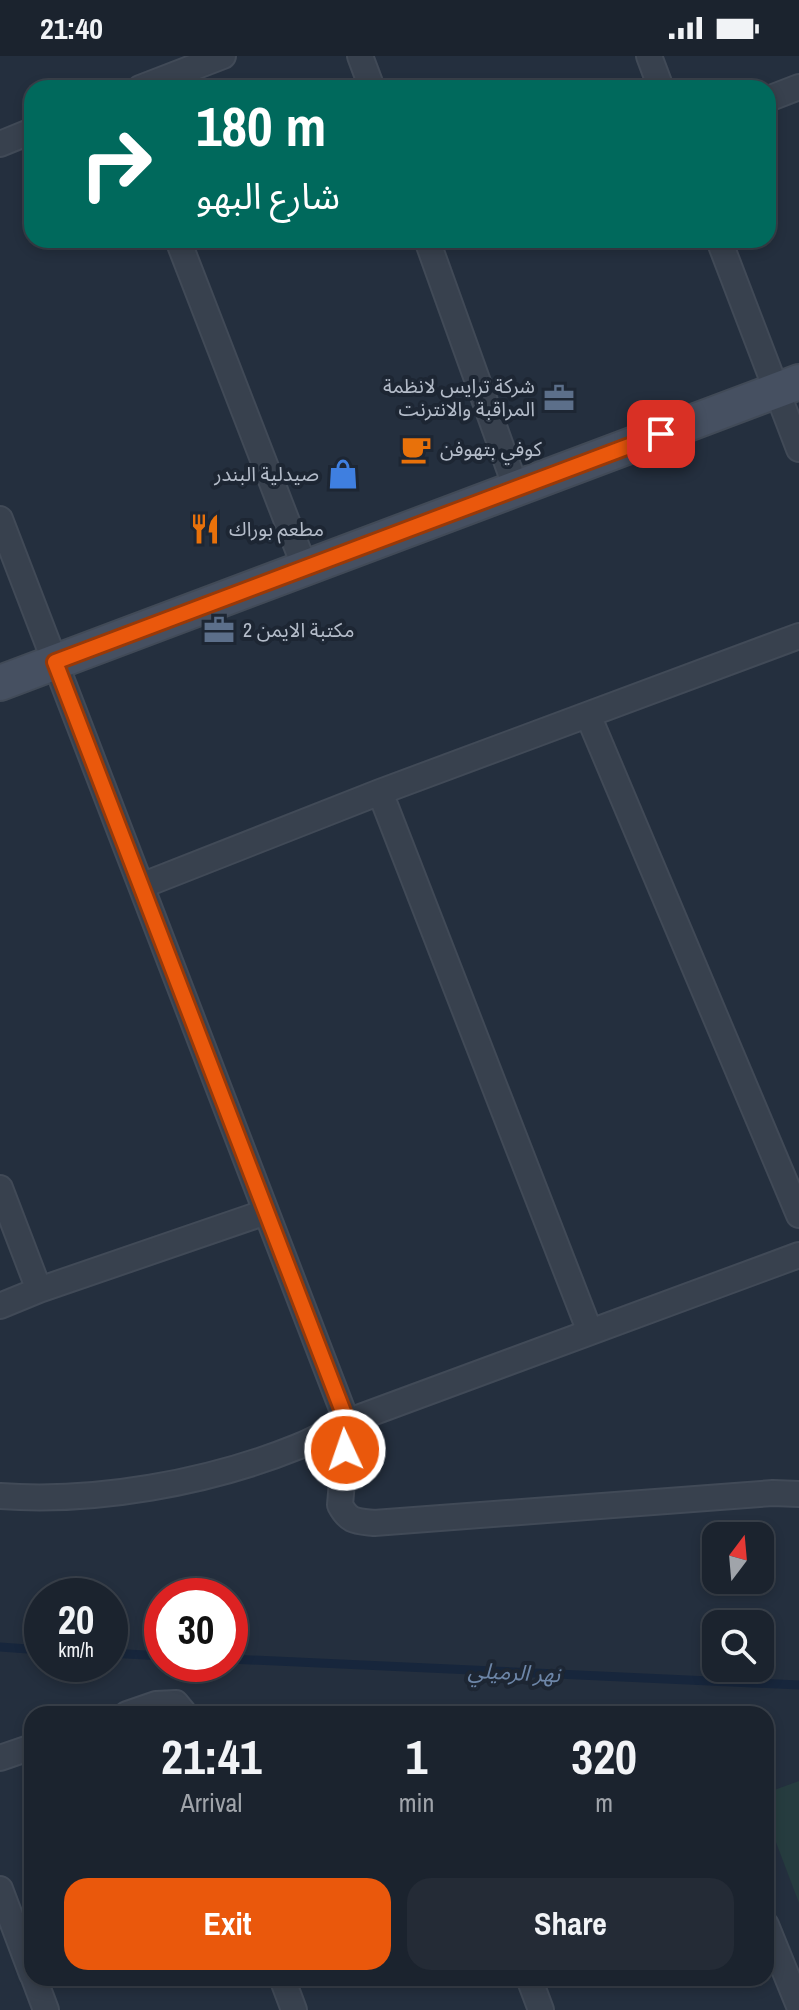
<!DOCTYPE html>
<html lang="en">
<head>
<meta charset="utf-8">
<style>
  :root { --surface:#1b232e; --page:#242b36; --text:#f1f3f6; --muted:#a0a4aa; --line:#39404a; --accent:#ea580c }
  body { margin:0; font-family:"Archivo Narrow","Noto Sans Arabic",sans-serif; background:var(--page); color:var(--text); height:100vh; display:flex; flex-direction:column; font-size:30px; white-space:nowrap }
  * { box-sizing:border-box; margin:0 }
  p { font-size:26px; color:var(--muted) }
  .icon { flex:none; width:44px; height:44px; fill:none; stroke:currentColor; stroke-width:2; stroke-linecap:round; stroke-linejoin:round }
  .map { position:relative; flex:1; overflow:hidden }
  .side { position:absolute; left:24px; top:1650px; width:750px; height:280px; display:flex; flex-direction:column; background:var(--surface); border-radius:24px; box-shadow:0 4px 12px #0003,0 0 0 2px var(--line) }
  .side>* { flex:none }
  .top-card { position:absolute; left:24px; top:24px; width:752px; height:168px; border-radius:24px; box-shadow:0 4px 12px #0003,0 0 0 2px var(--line); background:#00695c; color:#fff; overflow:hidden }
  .needle { width:52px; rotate:16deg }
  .buttons { position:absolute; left:702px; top:1466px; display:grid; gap:16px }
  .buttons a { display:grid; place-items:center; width:72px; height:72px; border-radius:16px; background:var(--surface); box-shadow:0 4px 12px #0003,0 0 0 2px var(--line); font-size:40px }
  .speed { position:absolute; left:24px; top:1522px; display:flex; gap:16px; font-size:40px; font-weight:700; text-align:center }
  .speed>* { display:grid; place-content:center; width:104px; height:104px; border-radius:50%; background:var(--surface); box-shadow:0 4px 12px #0003,0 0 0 2px var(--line); line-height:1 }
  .speed small { font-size:20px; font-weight:400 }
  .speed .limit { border:12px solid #d22; background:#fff; color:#111 }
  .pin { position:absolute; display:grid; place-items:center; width:68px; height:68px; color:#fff; margin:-34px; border-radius:16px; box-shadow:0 4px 12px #0006 }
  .me { position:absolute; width:88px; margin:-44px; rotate:357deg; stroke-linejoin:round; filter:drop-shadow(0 0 6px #0008) }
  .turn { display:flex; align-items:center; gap:28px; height:168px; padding:0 40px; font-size:36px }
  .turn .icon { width:104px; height:104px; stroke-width:2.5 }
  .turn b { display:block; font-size:56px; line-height:68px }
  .eta { display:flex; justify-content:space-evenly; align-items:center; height:136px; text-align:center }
  .eta b { font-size:48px; font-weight:700; line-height:56px }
  .action { display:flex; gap:16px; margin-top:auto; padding:16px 40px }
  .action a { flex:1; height:92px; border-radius:24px; background:var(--accent); color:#fff; font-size:32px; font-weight:700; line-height:92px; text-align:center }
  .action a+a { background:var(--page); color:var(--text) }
  .status { display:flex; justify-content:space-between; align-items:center; height:56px; padding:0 40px; background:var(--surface); direction:ltr }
  .status svg { height:22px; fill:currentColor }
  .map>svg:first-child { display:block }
  .green { fill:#263c3f }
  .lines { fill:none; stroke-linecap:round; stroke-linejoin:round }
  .stream { stroke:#17263c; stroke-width:9 }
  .street-casing { stroke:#414a57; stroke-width:28 }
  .secondary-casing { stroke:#414a57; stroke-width:38 }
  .street { stroke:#38414e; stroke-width:24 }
  .secondary { stroke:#465061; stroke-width:34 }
  .route-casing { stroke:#983908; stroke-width:20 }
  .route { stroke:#ea580c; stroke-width:14 }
  .labels { text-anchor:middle; stroke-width:8; stroke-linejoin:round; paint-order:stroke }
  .poi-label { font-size:20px; fill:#b4bcc9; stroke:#1d2633; text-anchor:start }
  .water-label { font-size:22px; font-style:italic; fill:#6d86a8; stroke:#1d2633 }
</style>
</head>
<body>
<div class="status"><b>21:40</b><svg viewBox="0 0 49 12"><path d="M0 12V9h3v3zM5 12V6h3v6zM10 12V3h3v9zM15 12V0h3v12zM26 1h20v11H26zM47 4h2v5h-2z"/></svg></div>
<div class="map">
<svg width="799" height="1954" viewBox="0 0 799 1954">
  <rect width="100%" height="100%" fill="#242f3e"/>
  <!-- green -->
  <path class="green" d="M 799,1725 L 799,1847 L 766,1760 L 766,1737 Z"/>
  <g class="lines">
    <!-- stream -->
    <path class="stream" d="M 0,1591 L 42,1594
      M 110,1597 L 162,1600
      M 230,1603 L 799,1629"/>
    <!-- street casing -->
    <g class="street-casing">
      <path id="street" d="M 360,0 L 372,32
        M 649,0 L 661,32
        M 140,32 L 223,0
        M 768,43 L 799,31
        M 0,88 L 32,75
        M 178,184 L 305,512
        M 427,184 L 516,432
        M 719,184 L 799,393
        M 0,463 L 347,1366 L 340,1449 C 349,1466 356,1465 374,1467 L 773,1437 L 799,1438
        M 588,659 L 799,1159
        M 380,736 L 590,1276
        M 141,830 L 380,736 L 799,580
        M 0,1132 L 39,1234
        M 0,1250 L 39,1234 L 266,1156
        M 0,1440 C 95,1447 208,1427 297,1391 C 314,1385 331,1374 347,1366 L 799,1199
        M 127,1658 L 156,1648 L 176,1647 L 185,1658
        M 0,1702 L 32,1691
        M 0,1833 L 32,1918
        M 766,1869 L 799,1950
        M 34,1922 L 46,1954
        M 282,1922 L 294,1954
        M 529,1922 L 541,1954"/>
    </g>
    <!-- secondary casing -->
    <g class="secondary-casing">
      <path id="secondary" d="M 0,627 L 799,326"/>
    </g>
    <!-- street -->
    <use href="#street" class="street"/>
    <!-- secondary -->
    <use href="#secondary" class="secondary"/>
  </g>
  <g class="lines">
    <!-- route casing -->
    <g class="route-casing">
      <path id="route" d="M 345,1394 L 347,1366 L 55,606 L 661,378"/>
    </g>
    <!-- route -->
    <use href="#route" class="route"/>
  </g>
  <!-- icons -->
  <defs>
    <g id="office-bare" transform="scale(2.4)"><path d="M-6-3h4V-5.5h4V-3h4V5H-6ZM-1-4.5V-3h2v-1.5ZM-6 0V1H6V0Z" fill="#5c6f8a" stroke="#1d2633" stroke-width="2.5" paint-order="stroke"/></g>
    <g id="cafe-bare" transform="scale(2.4)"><path d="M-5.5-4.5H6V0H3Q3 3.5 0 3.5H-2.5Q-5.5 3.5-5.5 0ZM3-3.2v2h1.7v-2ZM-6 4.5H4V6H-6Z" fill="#e8710a" stroke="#1d2633" stroke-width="2.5" paint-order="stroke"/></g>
    <g id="shop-bare" transform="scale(2.4)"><path d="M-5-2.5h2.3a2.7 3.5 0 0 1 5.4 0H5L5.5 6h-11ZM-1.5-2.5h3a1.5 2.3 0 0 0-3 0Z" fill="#3f7fe0" stroke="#1d2633" stroke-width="2.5" paint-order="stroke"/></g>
    <g id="restaurant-bare" transform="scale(2.4)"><path d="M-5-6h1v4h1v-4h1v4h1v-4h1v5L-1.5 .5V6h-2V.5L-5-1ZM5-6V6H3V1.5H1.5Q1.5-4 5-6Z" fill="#e8710a" stroke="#1d2633" stroke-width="2.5" paint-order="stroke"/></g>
  </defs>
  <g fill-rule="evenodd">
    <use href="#office-bare" x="559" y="342"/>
    <use href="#cafe-bare" x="416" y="393"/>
    <use href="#shop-bare" x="343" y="418"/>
    <use href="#restaurant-bare" x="205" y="473"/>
    <use href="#office-bare" x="219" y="574"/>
  </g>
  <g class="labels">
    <!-- poi labels -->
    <g class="poi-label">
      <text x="535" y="337" text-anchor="end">شركة ترايس لانظمة<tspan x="535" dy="23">المراقبة والانترنت</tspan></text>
      <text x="440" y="400">كوفي بتهوفن</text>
      <text x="319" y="425" text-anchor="end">صيدلية البندر</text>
      <text x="229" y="480">مطعم بوراك</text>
      <text x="243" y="581">مكتبة الايمن 2</text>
    </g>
    <!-- water labels -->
    <g class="water-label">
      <text transform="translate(514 1616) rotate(3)" y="8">نهر الرميلي</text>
    </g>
  </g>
</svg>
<div class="buttons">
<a><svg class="needle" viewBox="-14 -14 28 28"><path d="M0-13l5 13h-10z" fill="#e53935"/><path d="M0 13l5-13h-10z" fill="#a0a4aa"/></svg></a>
<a><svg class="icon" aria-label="search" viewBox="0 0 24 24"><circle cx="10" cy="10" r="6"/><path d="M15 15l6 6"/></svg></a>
</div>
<div class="speed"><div>20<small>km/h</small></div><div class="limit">30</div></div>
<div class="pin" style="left:661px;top:378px;background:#d93025"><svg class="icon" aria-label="arrive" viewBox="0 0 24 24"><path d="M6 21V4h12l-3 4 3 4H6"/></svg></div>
<svg class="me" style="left:345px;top:1394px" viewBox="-20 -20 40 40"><circle r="17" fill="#ea580c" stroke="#fff" stroke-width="3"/><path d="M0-11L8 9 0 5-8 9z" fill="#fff"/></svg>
<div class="top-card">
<div class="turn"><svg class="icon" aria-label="right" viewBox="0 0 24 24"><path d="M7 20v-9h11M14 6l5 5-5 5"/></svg><div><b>180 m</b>شارع البهو</div></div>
</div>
<section class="side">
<div class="eta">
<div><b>21:41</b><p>Arrival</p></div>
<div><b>1</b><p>min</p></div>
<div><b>320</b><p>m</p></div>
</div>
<div class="action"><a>Exit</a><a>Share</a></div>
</section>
</div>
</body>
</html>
